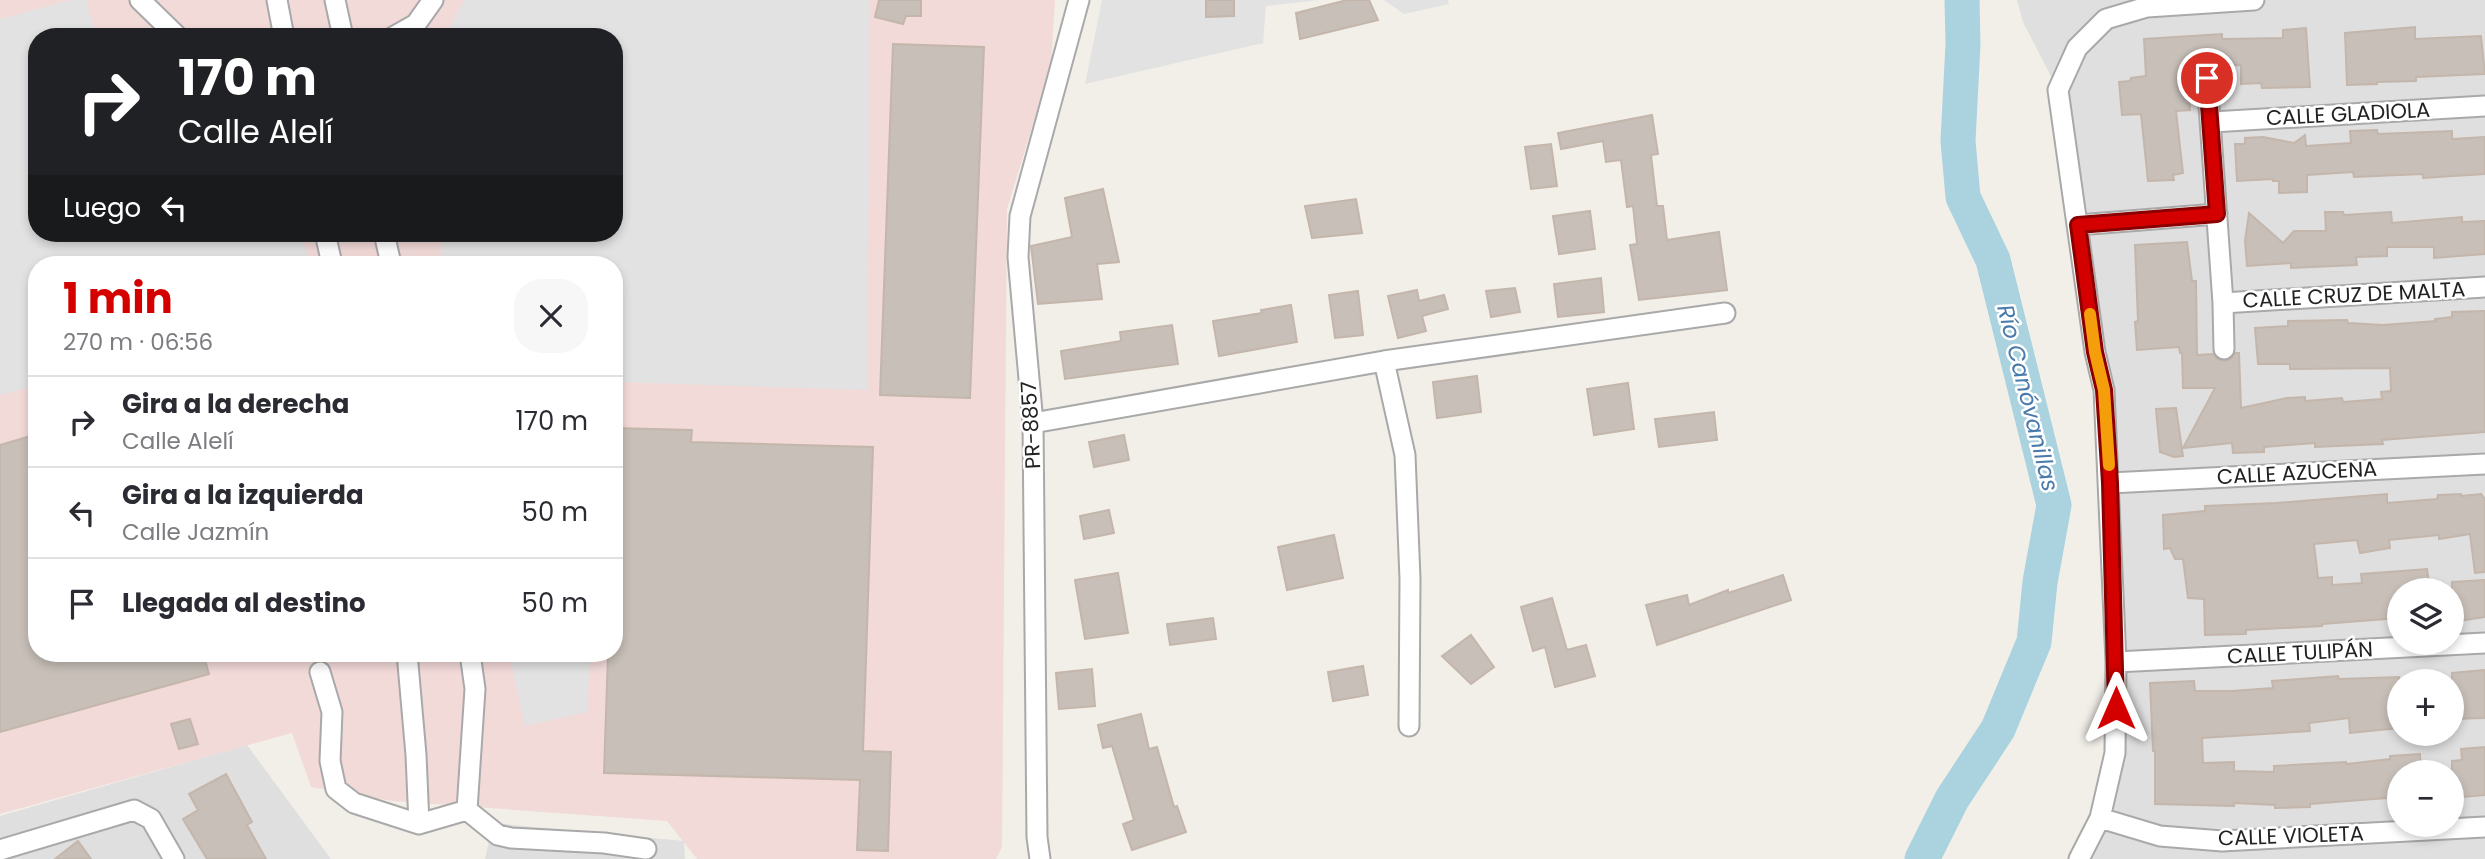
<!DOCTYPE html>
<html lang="es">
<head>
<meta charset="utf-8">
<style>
  :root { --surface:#fff; --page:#f7f7f7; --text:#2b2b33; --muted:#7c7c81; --line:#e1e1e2; --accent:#d40000 }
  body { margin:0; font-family:Poppins,sans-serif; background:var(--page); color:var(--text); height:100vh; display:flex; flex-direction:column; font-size:26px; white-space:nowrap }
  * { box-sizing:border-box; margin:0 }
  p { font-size:23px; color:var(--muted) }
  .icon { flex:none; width:38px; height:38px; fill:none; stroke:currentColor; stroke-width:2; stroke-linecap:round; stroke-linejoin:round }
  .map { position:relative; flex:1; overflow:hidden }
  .sheet { position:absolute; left:28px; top:256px; width:595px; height:406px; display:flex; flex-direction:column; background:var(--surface); border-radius:28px; box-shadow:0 4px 10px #0003 }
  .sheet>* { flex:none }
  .guide { position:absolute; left:28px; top:28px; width:595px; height:214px; border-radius:28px; box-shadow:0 4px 10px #0003; background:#202124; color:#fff; overflow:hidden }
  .controls { position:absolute; left:2387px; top:578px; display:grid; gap:14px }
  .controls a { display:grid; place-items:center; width:77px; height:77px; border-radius:50%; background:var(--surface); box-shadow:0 4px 10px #0003; font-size:35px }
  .pin { position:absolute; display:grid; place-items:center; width:60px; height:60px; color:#fff; margin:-30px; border:4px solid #fff; border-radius:50%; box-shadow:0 2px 7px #0007 }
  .me { position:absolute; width:77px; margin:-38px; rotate:0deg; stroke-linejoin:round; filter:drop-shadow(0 0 5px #0008) }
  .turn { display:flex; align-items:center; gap:24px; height:147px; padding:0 35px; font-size:32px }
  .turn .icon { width:91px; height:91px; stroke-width:2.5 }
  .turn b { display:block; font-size:49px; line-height:60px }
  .then { display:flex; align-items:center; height:66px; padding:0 35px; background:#0003; gap:14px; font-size:26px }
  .round { display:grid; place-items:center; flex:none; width:74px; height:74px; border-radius:28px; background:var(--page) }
  .headline { display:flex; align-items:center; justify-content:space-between; height:119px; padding:0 35px }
  h1 { font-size:42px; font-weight:700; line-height:52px; color:var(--accent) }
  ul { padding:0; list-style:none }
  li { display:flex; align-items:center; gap:21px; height:91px; padding:0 35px; border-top:2px solid var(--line) }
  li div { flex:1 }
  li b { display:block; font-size:26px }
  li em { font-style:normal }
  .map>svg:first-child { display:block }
  .residential { fill:#e0dfdf; fill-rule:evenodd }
  .commercial { fill:#f2dad9; fill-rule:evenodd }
  .parking { fill:#e2e2e2 }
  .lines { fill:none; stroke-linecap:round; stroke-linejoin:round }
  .river { stroke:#aad3df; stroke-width:35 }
  .building { fill:#c7bfb8; stroke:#c4b6ab; stroke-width:2 }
  .minor-casing { stroke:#a9a9a9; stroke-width:23 }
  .minor { stroke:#fff; stroke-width:19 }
  .route-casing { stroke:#8a0000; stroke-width:18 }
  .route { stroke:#d40000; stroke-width:12 }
  .slow { stroke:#f59e0b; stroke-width:12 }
  .labels { text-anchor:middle; stroke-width:5; stroke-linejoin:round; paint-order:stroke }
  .street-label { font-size:21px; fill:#222; stroke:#fff }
  .water-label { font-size:23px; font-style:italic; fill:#4a7aab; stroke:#fff }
</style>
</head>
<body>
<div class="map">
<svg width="2485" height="859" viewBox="0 0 2485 859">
  <rect width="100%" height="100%" fill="#f2efe9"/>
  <!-- residential -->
  <path class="residential" d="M 2017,0 L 2485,0 L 2485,859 L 2079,859 L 2115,753 L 2110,483 L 2058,90 L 2023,22 ZM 2399,590 L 2452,590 L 2452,642 L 2399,642 ZM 2399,681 L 2452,681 L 2452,733 L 2399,733 ZM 2399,772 L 2452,772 L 2452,824 L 2399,824 Z
    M 247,745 L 331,859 L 0,859 L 0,816 Z
    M 493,823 L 684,841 L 685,859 L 485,859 Z"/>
  <!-- commercial -->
  <path class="commercial" d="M 0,0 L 1055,0 L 1051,65 L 1007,209 L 1002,847 L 996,859 L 697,859 L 667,821 L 393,801 L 311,787 L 292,733 L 0,814 ZM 37,37 L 614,37 L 614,233 L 37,233 ZM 37,264 L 614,264 L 614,653 L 37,653 Z"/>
  <!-- parking -->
  <path class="parking" d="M 71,0 L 86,0 L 96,37 L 37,37 L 37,233 L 300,233 L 310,264 L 37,264 L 37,385 L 0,395 L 0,19 Z
    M 464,0 L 870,0 L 867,390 L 614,382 L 614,264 L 465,264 L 441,261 L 442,233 L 614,233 L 614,37 L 449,37 L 450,27 Z
    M 1102,0 L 1319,0 L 1266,6 L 1263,43 L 1085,84 Z
    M 1384,0 L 1448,0 L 1449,4 L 1404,14 Z
    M 509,653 L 590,653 L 587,712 L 525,726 Z"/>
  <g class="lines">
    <!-- river -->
    <path class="river" d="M 1922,859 L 1952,799 L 1998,729 L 2034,642 L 2040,582 L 2054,505 L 1993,260 L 1963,197 L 1958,141 L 1963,44 L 1962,0"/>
  </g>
  <!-- building -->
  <path class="building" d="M 879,0 L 921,0 L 921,16 L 906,16 L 903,24 L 875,17 Z
    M 1206,0 L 1234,0 L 1234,16 L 1206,17 Z
    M 1347,0 L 1369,0 L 1378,20 L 1300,39 L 1296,13 Z
    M 2415,27 L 2415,39 L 2481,36 L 2485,74 L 2416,77 L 2416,81 L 2377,82 L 2377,84 L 2347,85 L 2345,33 Z
    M 2306,28 L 2310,87 L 2262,88 L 2261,83 L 2241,84 L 2241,65 L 2207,66 L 2187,69 L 2190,110 L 2176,111 L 2183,173 L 2173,175 L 2174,180 L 2148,181 L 2141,114 L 2122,115 L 2119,82 L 2130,81 L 2131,78 L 2146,76 L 2144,39 L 2222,34 L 2222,39 L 2283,38 L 2283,30 Z
    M 893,44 L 984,47 L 970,398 L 880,395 Z
    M 1652,115 L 1658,154 L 1651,155 L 1657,206 L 1663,206 L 1667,240 L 1719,232 L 1727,290 L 1639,300 L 1630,245 L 1637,244 L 1633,206 L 1627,207 L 1621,160 L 1606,162 L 1603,141 L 1561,149 L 1558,133 Z
    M 2377,130 L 2378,134 L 2452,131 L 2452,139 L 2485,137 L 2485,174 L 2423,178 L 2423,174 L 2354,177 L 2353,172 L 2307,175 L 2307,192 L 2279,193 L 2279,181 L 2273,181 L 2273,179 L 2237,181 L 2235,144 L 2245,144 L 2245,138 L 2263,137 L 2294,143 L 2305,135 L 2306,146 L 2351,143 L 2350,131 Z
    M 1551,144 L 1557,186 L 1531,189 L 1525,147 Z
    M 1103,189 L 1119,262 L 1097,264 L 1102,299 L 1038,304 L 1031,246 L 1072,237 L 1065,198 Z
    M 1356,199 L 1362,233 L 1312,238 L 1305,206 Z
    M 1590,211 L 1595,249 L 1559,254 L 1553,216 Z
    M 2325,212 L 2343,212 L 2344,215 L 2391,212 L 2392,223 L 2462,217 L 2462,222 L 2485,221 L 2485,254 L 2434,258 L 2434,247 L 2387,247 L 2387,256 L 2356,257 L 2357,265 L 2291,268 L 2291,263 L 2247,266 L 2245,241 L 2249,213 L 2283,243 L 2294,231 L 2326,231 Z
    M 2187,242 L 2192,281 L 2196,281 L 2197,355 L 2213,354 L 2218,359 L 2225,361 L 2231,359 L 2235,353 L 2239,353 L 2241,408 L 2287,398 L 2305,397 L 2305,401 L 2342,398 L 2343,402 L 2382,399 L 2381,392 L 2391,391 L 2390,368 L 2290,369 L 2290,364 L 2258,364 L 2255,328 L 2288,326 L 2288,321 L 2347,320 L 2348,323 L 2383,325 L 2436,321 L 2435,319 L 2452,317 L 2452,312 L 2485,311 L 2485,432 L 2382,440 L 2383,444 L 2315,447 L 2315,443 L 2264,447 L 2264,452 L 2233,453 L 2232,443 L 2183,448 L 2215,388 L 2183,388 L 2182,353 L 2180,353 L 2179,347 L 2137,350 L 2135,322 L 2138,321 L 2135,245 Z
    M 1601,278 L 1604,312 L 1558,317 L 1554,284 Z
    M 1515,288 L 1520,312 L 1491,317 L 1486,291 Z
    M 1417,290 L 1419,301 L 1444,295 L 1448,309 L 1422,316 L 1426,331 L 1398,338 L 1388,296 Z
    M 1358,291 L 1363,335 L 1335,338 L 1329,295 Z
    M 1291,305 L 1297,342 L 1219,356 L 1213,321 L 1262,313 L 1261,310 Z
    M 1172,325 L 1178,364 L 1065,379 L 1061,351 L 1121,341 L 1120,332 Z
    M 1477,376 L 1481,412 L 1437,418 L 1433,382 Z
    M 1628,383 L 1634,429 L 1594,435 L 1587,389 Z
    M 2176,408 L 2183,456 L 2174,457 L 2160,452 L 2156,409 Z
    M 1714,412 L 1717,440 L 1659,447 L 1655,419 Z
    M 614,428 L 692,430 L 691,442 L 873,447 L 863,751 L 891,752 L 888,851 L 857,850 L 860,780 L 604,773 L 608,653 L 614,653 Z
    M 37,434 L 37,653 L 203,653 L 209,674 L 0,732 L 0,445 Z
    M 1124,435 L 1129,460 L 1094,467 L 1089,442 Z
    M 2387,494 L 2387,503 L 2437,499 L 2438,495 L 2461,494 L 2461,496 L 2481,494 L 2485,499 L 2485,572 L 2475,573 L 2470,534 L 2439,539 L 2439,535 L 2389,540 L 2390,548 L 2360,553 L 2357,540 L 2314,544 L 2318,578 L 2332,577 L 2332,585 L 2362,583 L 2361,574 L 2427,569 L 2430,590 L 2399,590 L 2399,618 L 2322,624 L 2322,626 L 2246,630 L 2246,634 L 2205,635 L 2204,599 L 2188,598 L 2183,559 L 2175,559 L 2170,548 L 2164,549 L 2163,515 L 2205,511 L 2205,506 L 2276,503 Z
    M 1109,510 L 1114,533 L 1084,539 L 1080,516 Z
    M 1334,535 L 1343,578 L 1287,590 L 1278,547 Z
    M 1118,573 L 1128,633 L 1085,639 L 1075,580 Z
    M 1783,575 L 1791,600 L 1657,645 L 1646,605 L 1687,595 L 1689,605 L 1728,590 L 1728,593 Z
    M 2485,580 L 2485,617 L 2452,622 L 2452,582 Z
    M 1552,598 L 1567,650 L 1586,645 L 1595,676 L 1555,687 L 1545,647 L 1533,651 L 1521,607 Z
    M 1213,618 L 1216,639 L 1170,645 L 1167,624 Z
    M 1471,635 L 1494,667 L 1471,684 L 1442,656 Z
    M 1363,666 L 1368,695 L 1333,701 L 1328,672 Z
    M 1092,669 L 1095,706 L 1059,709 L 1056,673 Z
    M 2485,670 L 2485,718 L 2452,719 L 2452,673 Z
    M 2338,676 L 2339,679 L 2399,677 L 2399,728 L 2350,733 L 2349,718 L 2309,723 L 2310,731 L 2202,738 L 2203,763 L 2234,762 L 2234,771 L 2274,772 L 2274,766 L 2346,762 L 2347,764 L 2390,759 L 2390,756 L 2420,754 L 2421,772 L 2399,772 L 2399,797 L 2310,804 L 2310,807 L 2275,808 L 2275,805 L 2234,803 L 2234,806 L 2155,804 L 2155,751 L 2153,751 L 2150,683 L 2194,681 L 2195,691 L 2232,691 L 2273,688 L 2272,681 Z
    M 1141,714 L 1149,749 L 1157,747 L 1174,807 L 1177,806 L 1186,832 L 1132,850 L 1123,824 L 1134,820 L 1112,746 L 1103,748 L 1098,725 Z
    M 190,719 L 198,744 L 179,749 L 171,724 Z
    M 2485,747 L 2485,795 L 2452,798 L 2452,761 L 2462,760 L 2461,749 Z
    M 226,774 L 252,822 L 247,825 L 266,859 L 207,859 L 183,819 L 198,810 L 189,794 Z
    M 78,841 L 91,859 L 55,859 Z"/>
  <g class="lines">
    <!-- minor casing -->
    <g class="minor-casing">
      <path id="minor" d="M 140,0 L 178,37
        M 277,0 L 284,37
        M 335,0 L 343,37
        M 393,37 L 416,24 L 433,0
        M 2207,78 L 2223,303 L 2224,349
        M 2212,122 L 2485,106
        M 2078,225 L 2217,214
        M 325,233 L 332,264
        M 384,233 L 391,264
        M 2223,303 L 2485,287
        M 1384,361 L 1405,455 L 1410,579 L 1409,726
        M 1033,423 L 1384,361 L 1725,313
        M 2110,483 L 2485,464
        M 407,653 L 416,755 L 419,824
        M 2116,662 L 2485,643
        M 320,672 L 332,712 L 330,761 L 336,789 L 354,803 L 419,824 L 467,810
        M 467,810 L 498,835 L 511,838 L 604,843 L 646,849
        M 467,810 L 475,689 L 470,653
        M 2100,818 L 2160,836 L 2222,841 L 2485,827
        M 0,850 L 134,810 L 151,819 L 174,859
        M 1040,859 L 1037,837 L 1033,423 L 1018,257 L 1020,216 L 1079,0
        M 2079,859 L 2100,818 L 2115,753 L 2116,662 L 2104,390 L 2095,352 L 2058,90 L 2077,48 L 2106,19 L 2147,7 L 2254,0"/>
    </g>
    <!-- minor -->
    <use href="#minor" class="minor"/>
  </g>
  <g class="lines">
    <!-- route casing -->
    <g class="route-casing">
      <path id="route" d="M 2116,708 L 2110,483 L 2104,390 L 2095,352 L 2078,225 L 2217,214 L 2207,78"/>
    </g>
    <!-- route -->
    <use href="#route" class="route"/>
    <!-- slow -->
    <path class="slow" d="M 2090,314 L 2095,352 L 2104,390 L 2109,465"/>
  </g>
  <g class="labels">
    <!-- street labels -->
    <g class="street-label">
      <text transform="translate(2348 114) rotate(-3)" y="7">CALLE GLADIOLA</text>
      <text transform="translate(2354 295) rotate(-3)" y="7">CALLE CRUZ DE MALTA</text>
      <text transform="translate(1031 425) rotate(-93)" y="7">PR-8857</text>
      <text transform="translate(2297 473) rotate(-3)" y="7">CALLE AZUCENA</text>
      <text transform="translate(2300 653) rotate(-3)" y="7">CALLE TULIPÁN</text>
      <text transform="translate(2291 836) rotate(-2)" y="7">CALLE VIOLETA</text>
    </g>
    <!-- water labels -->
    <g class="water-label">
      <text transform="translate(2028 398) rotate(76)" y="8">Río Canóvanillas</text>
    </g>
  </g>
</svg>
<div class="controls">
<a><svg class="icon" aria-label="layers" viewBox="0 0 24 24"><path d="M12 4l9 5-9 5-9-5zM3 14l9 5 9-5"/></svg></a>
<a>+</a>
<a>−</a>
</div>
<div class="pin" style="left:2207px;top:78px;background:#d93025"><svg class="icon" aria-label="arrive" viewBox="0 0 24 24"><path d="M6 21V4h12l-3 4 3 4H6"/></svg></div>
<svg class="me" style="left:2116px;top:708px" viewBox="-20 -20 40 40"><path d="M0-17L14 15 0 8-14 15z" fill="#d40000" stroke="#fff" stroke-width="4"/></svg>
<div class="guide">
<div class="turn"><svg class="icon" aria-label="right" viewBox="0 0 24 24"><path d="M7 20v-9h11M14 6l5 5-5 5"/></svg><div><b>170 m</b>Calle Alelí</div></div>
<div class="then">Luego<svg class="icon" aria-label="left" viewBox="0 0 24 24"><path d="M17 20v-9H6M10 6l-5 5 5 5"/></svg></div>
</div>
<section class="sheet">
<div class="headline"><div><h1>1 min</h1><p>270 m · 06:56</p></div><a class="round"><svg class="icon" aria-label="close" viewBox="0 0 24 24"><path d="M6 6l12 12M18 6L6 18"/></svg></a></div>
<ul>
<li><svg class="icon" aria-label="right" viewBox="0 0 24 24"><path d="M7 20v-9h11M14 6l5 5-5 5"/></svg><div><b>Gira a la derecha</b><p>Calle Alelí</p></div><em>170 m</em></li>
<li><svg class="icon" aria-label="left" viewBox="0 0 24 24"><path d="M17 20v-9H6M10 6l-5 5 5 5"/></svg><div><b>Gira a la izquierda</b><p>Calle Jazmín</p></div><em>50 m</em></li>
<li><svg class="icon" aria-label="arrive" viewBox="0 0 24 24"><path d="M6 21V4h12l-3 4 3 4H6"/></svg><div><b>Llegada al destino</b></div><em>50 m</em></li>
</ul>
</section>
</div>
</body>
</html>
